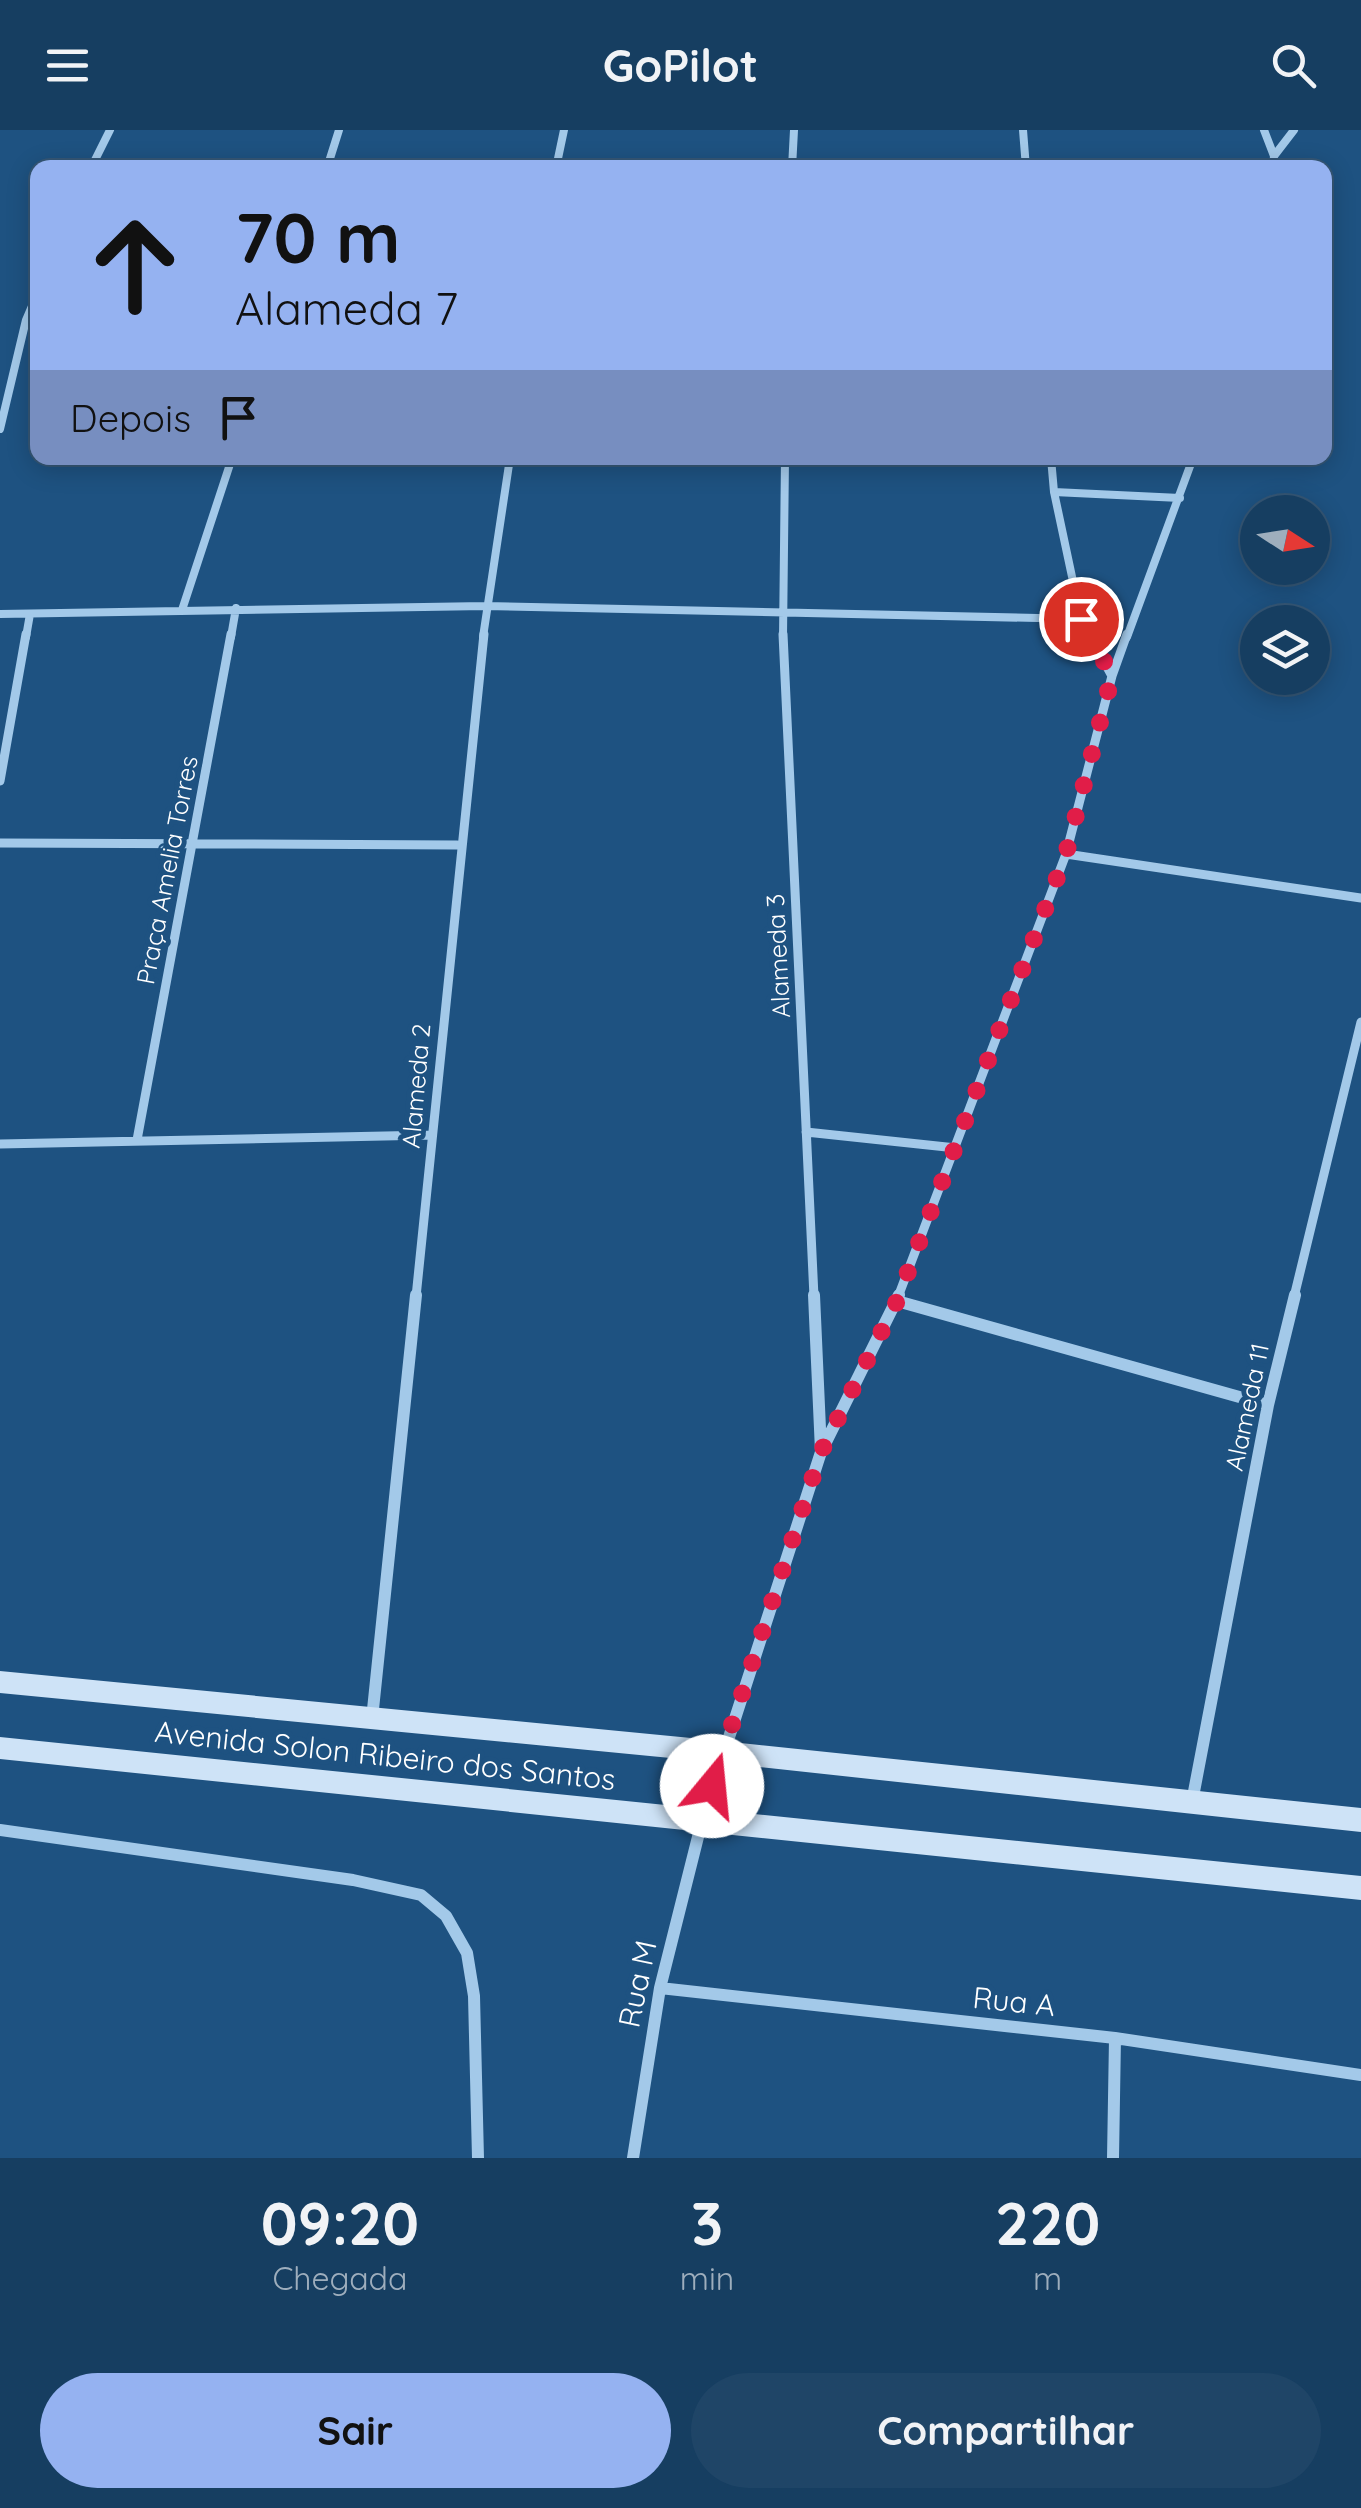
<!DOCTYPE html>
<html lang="pt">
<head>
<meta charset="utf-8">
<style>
  :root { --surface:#163e61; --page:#1f4567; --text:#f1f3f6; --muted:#9eaebd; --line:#355776; --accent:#95b2f1 }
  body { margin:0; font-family:Quicksand,sans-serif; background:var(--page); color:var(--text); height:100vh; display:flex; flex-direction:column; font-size:38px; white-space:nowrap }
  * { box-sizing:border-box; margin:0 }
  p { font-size:32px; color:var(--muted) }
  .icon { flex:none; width:55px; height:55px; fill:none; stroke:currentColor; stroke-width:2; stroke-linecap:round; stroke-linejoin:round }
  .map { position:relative; height:2028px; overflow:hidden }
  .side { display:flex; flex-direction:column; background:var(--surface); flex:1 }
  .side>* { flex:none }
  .guide { position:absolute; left:30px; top:30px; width:1302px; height:305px; border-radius:20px; box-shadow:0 5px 25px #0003,0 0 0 2px var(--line); background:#95b2f1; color:#111; overflow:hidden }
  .needle { width:65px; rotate:102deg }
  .buttons { position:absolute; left:1240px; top:365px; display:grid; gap:20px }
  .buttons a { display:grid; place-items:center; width:90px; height:90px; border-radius:50%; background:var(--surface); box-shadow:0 5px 25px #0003,0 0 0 2px var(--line); font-size:50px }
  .pin { position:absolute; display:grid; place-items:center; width:85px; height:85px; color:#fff; margin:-42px; border:5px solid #fff; border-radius:50%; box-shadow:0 2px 10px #0007 }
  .me { position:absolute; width:110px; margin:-55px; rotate:17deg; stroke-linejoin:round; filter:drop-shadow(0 0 8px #0008) }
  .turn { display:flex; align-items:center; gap:35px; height:210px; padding:0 40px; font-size:45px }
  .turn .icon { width:130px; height:130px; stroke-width:2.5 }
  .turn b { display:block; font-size:70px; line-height:85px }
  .then { display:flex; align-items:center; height:95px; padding:0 40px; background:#0003; gap:20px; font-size:38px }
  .eta { display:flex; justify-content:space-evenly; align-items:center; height:170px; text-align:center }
  .eta b { font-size:60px; font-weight:800; line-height:70px }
  .action { display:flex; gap:20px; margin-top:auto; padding:20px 40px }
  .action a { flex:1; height:115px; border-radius:60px; background:var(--accent); color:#111; font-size:40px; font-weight:800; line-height:115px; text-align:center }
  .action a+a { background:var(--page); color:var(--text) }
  header { display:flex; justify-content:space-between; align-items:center; height:130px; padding:0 40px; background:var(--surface); font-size:45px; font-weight:800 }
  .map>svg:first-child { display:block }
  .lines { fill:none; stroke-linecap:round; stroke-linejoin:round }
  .street-far2 { stroke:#a3c9e9; stroke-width:8 }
  .street-far1 { stroke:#a3c9e9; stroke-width:9 }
  .street { stroke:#a3c9e9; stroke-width:12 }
  .secondary { fill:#cee3f7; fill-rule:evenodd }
  .route { stroke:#e11d48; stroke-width:18; stroke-dasharray:0 32.4 }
  .labels { text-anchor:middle; stroke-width:10; stroke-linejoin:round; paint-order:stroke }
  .street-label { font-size:25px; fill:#fff; stroke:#1e5281 }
  .near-street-label { font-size:30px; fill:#fff; stroke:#1e5281 }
</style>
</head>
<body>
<header><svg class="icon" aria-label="menu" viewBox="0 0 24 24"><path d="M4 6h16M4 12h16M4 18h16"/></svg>GoPilot<svg class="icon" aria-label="search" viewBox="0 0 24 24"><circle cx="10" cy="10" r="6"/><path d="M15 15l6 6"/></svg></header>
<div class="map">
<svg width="1361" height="2028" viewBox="0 0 1361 2028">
  <rect width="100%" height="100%" fill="#1e5281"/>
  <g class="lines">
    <!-- street-far2 -->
    <path class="street-far2" d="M 1023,0 L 1026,38
      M 1264,0 L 1274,26 L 1273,38
      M 1274,26 L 1294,0
      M 91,38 L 110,0
      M 327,38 L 339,0
      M 556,38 L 564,0
      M 792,38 L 794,0
      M 0,299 L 26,190 L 38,162
      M 1051,328 L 1054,362 L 1081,489 L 1091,507
      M 1054,362 L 1180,368
      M 182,480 L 232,328
      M 0,484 L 485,476 L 1081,489
      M 26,507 L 30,484
      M 231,507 L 236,478
      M 483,507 L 510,328
      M 783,507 L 785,328
      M 1127,507 L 1193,328"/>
    <!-- street-far1 -->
    <path class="street-far1" d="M 783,504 L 814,1167
      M 1089,504 L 1112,546
      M 0,651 L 26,504
      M 0,713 L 457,715
      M 1066,724 L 1361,768
      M 806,1002 L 956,1018
      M 137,1010 L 231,504
      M 0,1014 L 432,1005
      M 416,1167 L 484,504
      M 898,1167 L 1066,724 L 1112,546 L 1127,504
      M 1294,1167 L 1361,892"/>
    <!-- street -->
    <path class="street" d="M 814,1165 L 821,1321
      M 897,1171 L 1268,1275
      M 372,1589 L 416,1165
      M 1192,1672 L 1268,1275 L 1295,1165
      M 0,1700 L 353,1750 L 421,1765 L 446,1786 L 467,1823 L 474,1866 L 478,2028
      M 660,1858 L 1115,1908 L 1361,1945
      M 633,2028 L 660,1858 L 702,1691 L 821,1322 L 899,1165
      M 1113,2028 L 1115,1908"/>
    <!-- secondary -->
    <path class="secondary" d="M 0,1541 L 722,1611 L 1361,1678 L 1361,1702 L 722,1633 L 0,1563 Z
      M 0,1607 L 1361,1746 L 1361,1770 L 0,1629 Z"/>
  </g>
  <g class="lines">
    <!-- route -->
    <path class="route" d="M 712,1656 L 821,1322 L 897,1171 L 1066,724 L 1112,546 L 1081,489"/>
  </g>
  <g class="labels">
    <!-- street labels -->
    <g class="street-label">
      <text transform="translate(167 740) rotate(-79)" y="9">Praça Amelia Torres</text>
      <text transform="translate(778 826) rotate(-93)" y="9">Alameda 3</text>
      <text transform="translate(416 956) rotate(-85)" y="9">Alameda 2</text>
      <text transform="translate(1247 1277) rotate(-78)" y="9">Alameda 11</text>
    </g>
    <!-- near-street labels -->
    <g class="near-street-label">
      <text transform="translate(385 1626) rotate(6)" y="10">Avenida Solon Ribeiro dos Santos</text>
      <text transform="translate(638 1854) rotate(-78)" y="10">Rua M</text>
      <text transform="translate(1014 1872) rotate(6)" y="10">Rua A</text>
    </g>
  </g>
</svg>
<div class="buttons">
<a><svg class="needle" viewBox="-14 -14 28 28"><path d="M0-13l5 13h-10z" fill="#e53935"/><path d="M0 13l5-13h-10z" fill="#9eaebd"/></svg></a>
<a><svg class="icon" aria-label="layers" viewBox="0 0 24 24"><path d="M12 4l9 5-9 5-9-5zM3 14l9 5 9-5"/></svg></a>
</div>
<div class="pin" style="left:1081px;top:489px;background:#d93025"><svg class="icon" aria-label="arrive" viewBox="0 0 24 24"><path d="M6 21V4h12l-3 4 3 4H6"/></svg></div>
<svg class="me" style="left:712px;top:1656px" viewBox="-20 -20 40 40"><circle r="19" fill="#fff"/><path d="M0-13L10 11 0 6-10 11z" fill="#e11d48"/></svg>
<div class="guide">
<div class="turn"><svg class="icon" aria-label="ahead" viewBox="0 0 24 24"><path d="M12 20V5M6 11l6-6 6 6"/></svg><div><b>70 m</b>Alameda 7</div></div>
<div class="then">Depois<svg class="icon" aria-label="arrive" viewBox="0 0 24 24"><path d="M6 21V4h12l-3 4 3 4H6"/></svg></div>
</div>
</div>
<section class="side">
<div class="eta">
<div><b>09:20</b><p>Chegada</p></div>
<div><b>3</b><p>min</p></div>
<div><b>220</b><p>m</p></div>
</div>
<div class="action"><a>Sair</a><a>Compartilhar</a></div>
</section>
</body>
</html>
